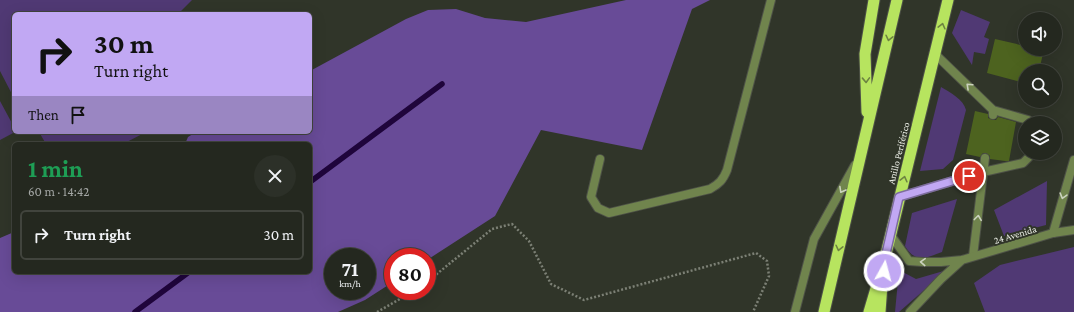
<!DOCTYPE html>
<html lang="en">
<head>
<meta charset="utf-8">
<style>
  :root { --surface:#24281f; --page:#2c3028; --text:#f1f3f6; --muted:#a3a6a4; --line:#41443d }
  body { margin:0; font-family:"Crimson Pro",serif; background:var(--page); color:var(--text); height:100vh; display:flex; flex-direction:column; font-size:15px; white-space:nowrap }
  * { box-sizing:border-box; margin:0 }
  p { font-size:13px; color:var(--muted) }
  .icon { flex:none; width:22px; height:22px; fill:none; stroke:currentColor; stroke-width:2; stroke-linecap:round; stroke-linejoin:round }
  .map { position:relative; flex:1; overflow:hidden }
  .details { position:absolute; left:12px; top:142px; width:300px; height:132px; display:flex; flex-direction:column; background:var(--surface); border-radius:6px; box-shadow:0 4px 16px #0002,0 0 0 1px var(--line) }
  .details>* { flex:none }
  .hud { position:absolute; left:12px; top:12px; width:300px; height:122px; border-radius:6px; box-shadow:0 4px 16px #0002,0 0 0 1px var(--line); background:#c1a8f3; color:#111; overflow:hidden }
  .fabs { position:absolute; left:1018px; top:12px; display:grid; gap:8px }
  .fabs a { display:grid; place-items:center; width:44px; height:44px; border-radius:50%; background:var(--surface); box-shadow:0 4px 16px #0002,0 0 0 1px var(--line); font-size:20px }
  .speed { position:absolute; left:324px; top:248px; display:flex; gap:8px; font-size:20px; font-weight:700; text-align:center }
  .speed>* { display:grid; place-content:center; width:52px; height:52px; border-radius:50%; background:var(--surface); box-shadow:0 4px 16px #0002,0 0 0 1px var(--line); line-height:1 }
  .speed small { font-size:10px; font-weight:400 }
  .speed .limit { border:6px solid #d22; background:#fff; color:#111 }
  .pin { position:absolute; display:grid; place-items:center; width:34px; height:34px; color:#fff; margin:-17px; border:2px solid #fff; border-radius:50%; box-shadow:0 1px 4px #0007 }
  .me { position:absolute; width:44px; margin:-22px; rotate:7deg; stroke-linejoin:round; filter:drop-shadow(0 0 3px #0008) }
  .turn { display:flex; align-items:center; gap:14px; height:84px; padding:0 16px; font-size:18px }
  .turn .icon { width:52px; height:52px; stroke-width:2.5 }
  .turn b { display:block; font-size:28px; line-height:34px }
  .then { display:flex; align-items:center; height:38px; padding:0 16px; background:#0003; gap:8px; font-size:15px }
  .round { display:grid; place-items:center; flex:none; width:42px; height:42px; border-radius:21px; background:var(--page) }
  .head { display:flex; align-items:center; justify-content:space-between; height:68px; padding:0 16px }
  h1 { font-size:24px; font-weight:700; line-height:30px; color:#1e9e55 }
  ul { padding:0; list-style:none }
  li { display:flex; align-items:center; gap:12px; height:50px; margin:0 8px 6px; padding:0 8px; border:2px solid var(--line); border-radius:6px }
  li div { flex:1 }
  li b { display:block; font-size:15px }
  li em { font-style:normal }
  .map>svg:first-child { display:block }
  .green { fill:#503974 }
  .forest { fill:#684b97; fill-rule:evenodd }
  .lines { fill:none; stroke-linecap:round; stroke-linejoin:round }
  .stream { stroke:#1f053b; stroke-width:5.5 }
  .building { fill:#4d631f }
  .service-casing { stroke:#4e5247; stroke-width:10 }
  .minor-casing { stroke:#4e5247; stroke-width:10 }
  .tertiary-casing { stroke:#4e5247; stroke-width:10 }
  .trunk-casing { stroke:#4e5247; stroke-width:13 }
  .path { stroke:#7c8075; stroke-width:2.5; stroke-dasharray:2 2; stroke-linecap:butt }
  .service { stroke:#70844d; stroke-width:8 }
  .minor { stroke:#70844d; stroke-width:8 }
  .tertiary { stroke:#70844d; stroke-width:8 }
  .trunk { stroke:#b7e45f; stroke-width:11 }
  .oneway { stroke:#6d8441 }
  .oneway2 { stroke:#cbd2be }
  .route-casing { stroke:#7d6d9e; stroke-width:10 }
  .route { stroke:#c1a8f3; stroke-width:7 }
  .labels { text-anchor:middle; stroke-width:4; stroke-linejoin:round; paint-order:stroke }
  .street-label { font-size:10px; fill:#e9ece4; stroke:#303529 }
</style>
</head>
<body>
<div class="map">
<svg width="1074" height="312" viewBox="0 0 1074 312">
  <rect width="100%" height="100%" fill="#303529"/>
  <!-- green -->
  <path class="green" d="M 0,0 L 192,0 L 178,14 L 14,14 L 14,98 L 0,71 Z
    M 961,10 L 990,22 L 984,37 L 989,39 L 985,54 L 974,52 L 972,65 L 952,33 Z
    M 941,87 C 951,93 963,99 966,110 L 953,160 L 943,169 L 920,171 Z
    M 0,101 L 14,127 L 14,132 L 15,132 L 0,140 Z
    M 39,132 L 146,132 L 123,144 L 46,144 Z
    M 1047,181 L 1046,225 L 1004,236 L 994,210 Z
    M 957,199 L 942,252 C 926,258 916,264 905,246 L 912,213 Z
    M 1074,247 L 1074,312 L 985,312 L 974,283 L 1000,265 Z
    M 899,270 L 916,279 L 947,270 L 899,312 L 895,312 Z"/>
  <!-- forest -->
  <path class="forest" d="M 626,0 L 710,0 L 692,9 L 642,150 L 541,130 L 495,216 L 427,260 L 427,257 L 393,257 L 393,282 L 365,300 L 338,312 L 0,312 L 0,238 L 14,232 L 14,272 L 310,272 L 310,144 L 185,144 L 188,137 L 196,132 L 310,132 L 310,71 L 406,19 L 428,10 L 456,9 L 485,18 L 526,22 ZM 333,257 L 367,257 L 367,291 L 333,291 Z"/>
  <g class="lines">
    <!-- stream -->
    <path class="stream" d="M 310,182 L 442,84
      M 135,312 L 189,272"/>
  </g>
  <!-- building -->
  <path class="building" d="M 995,39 L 1025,46 L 1025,49 L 1044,49 L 1039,71 L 1025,71 L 1025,83 L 987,73 Z
    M 975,111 L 988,114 L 988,118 L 993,120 L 996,120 L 998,117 L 1016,122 L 1009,161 L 1005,161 L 990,159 L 990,156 L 986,153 L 983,153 L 980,157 L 966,154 Z"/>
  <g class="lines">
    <!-- service casing -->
    <g class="service-casing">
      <path id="service" d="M 935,54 L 993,110 L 993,115
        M 993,110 L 1028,120 L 1032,123
        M 899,197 L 983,172 L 1023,163 L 1029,157 L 1029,153
        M 1053,233 L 1074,160
        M 973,256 L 985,158"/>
    </g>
    <!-- minor casing -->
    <g class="minor-casing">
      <path id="minor" d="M 600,159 L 591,197 L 598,208 L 609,213 L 710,189 C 719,184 723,180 727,170 L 771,0"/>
    </g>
    <!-- tertiary casing -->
    <g class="tertiary-casing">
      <path id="tertiary" d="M 890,234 L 909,261 L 923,262 L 941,262 L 962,260 L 1053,233 L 1074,230
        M 795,312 L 814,239 L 855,165
        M 910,312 L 941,279 L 962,260"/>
    </g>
    <!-- trunk casing -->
    <g class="trunk-casing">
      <path id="trunk" d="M 867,112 L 865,54 L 874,0
        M 824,312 L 897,0
        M 869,312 L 885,258 L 948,0
        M 880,312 L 882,284"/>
    </g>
    <!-- path -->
    <path class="path" d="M 427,282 L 492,229 L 512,224 L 529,241 L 551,284 L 584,300 L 756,253 L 767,261 L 769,276 L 753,312
      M 377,312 L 414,291"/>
    <!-- service -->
    <use href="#service" class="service"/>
    <!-- minor -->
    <use href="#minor" class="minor"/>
    <!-- tertiary -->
    <use href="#tertiary" class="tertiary"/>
    <!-- trunk -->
    <use href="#trunk" class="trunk"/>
  </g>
  <!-- one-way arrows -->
  <defs><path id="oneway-chevron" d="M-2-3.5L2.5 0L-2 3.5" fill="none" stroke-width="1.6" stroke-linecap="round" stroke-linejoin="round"/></defs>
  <g class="oneway">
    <use href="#oneway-chevron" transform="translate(942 26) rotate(-76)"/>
    <use href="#oneway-chevron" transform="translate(889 38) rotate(103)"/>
    <use href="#oneway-chevron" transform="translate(866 80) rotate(88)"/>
    <use href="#oneway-chevron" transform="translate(904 179) rotate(-76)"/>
    <use href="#oneway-chevron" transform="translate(839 248) rotate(103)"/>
  </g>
  <g class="oneway2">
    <use href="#oneway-chevron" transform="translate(969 86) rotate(-137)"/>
    <use href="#oneway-chevron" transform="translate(842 190) rotate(119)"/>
    <use href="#oneway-chevron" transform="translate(1063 196) rotate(106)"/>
    <use href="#oneway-chevron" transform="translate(978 218) rotate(-83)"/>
    <use href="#oneway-chevron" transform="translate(923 262) rotate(-177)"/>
  </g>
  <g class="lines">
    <!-- route casing -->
    <g class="route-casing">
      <path id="route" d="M 884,271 L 885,258 L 899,197 L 969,176"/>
    </g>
    <!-- route -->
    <use href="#route" class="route"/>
  </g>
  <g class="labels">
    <!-- street labels -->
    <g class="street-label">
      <text transform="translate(898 153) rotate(-76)" y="4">Anillo Periférico</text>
      <text transform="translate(1015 234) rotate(-16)" y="4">24 Avenida</text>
    </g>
  </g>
</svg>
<div class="fabs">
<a><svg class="icon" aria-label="sound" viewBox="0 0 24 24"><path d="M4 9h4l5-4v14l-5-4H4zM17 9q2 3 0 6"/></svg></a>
<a><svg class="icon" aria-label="search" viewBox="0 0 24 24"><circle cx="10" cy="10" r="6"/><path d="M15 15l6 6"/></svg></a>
<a><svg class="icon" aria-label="layers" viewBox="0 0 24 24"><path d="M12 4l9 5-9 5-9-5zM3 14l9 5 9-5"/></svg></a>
</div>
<div class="speed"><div>71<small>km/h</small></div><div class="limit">80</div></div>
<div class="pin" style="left:969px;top:176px;background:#d93025"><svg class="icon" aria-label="arrive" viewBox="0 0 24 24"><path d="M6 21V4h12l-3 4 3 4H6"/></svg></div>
<svg class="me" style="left:884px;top:271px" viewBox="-20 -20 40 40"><circle r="17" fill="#c1a8f3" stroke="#fff" stroke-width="3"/><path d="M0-11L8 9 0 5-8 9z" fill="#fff"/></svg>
<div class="hud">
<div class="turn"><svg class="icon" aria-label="right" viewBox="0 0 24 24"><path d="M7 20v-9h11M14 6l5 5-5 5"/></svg><div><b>30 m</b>Turn right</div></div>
<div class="then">Then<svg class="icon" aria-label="arrive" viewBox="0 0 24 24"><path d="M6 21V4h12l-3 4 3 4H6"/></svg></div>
</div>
<section class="details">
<div class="head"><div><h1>1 min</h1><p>60 m · 14:42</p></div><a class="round"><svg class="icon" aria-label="close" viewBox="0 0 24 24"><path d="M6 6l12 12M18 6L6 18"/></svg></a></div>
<ul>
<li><svg class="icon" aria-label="right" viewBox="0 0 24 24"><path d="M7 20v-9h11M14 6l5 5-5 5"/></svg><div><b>Turn right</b></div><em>30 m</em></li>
</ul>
</section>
</div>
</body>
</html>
